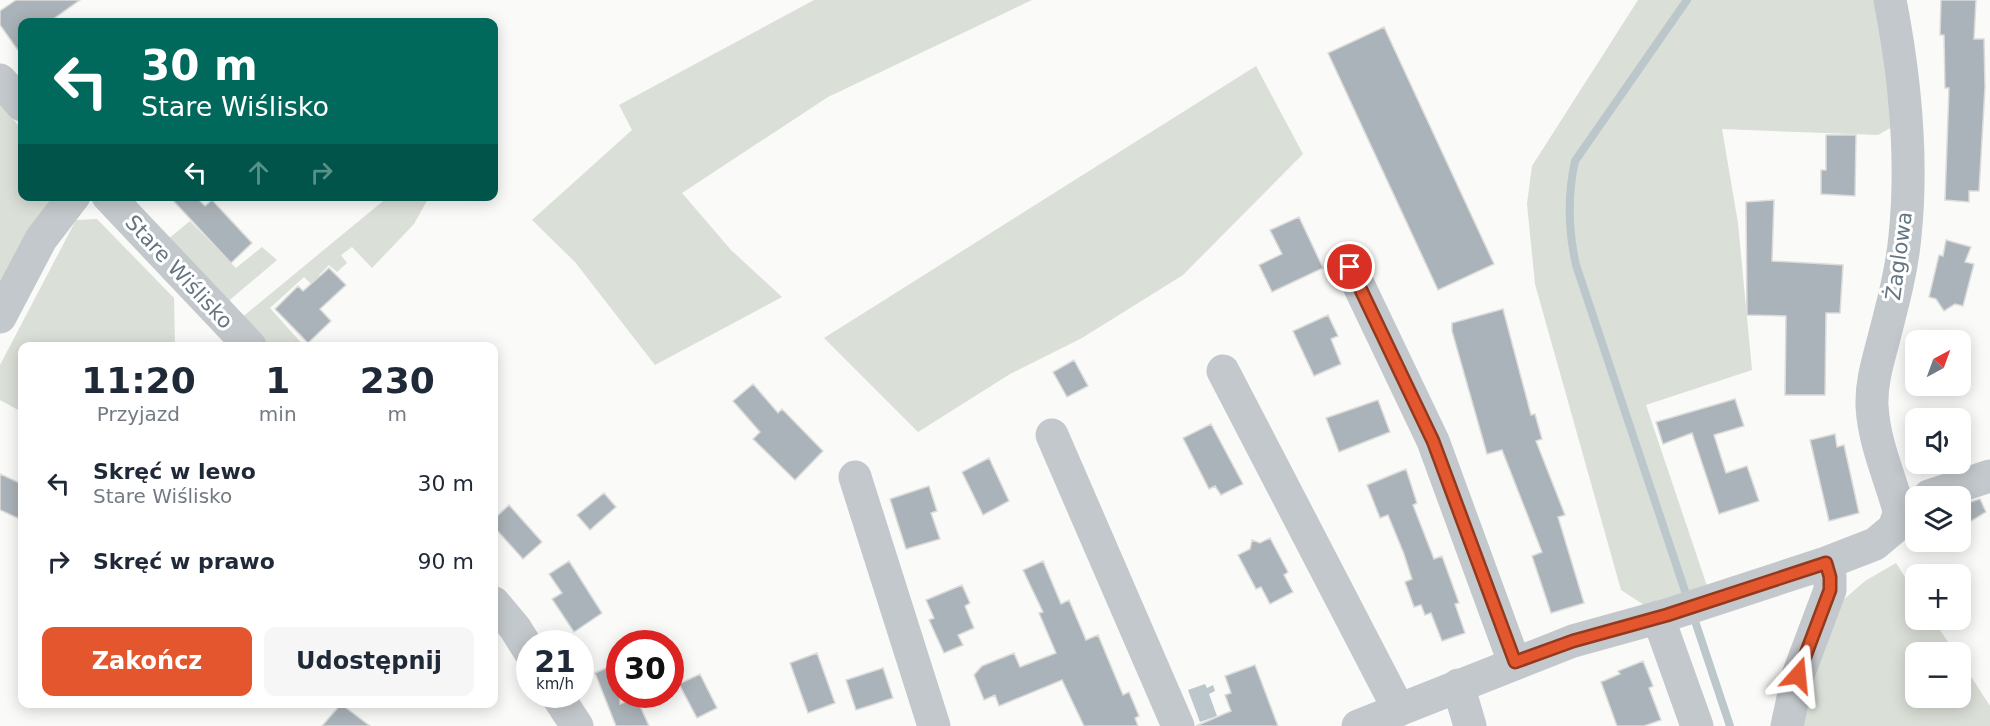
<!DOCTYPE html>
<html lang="pl">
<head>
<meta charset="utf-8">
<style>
  :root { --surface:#fff; --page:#f6f6f7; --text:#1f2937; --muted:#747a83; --accent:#e4572e }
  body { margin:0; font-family:"DejaVu Sans",sans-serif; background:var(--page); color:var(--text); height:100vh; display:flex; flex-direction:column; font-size:22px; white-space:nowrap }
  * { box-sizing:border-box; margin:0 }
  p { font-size:20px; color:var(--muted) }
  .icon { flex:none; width:33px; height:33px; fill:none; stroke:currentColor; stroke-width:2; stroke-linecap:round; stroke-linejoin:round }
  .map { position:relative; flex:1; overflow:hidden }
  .panel { position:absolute; left:18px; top:342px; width:480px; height:366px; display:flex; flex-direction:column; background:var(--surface); border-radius:12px; box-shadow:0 3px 15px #0003 }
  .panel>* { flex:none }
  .guide { position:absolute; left:18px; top:18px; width:480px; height:183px; border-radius:12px; box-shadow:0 3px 15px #0003; background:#00695c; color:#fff; overflow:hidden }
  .needle { width:39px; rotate:41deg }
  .controls { position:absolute; left:1905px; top:330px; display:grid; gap:12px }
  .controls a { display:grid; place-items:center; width:66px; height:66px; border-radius:12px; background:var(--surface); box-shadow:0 3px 15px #0003; font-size:30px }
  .speed { position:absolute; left:516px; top:630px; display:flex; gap:12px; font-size:30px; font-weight:700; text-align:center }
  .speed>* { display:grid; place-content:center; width:78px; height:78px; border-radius:50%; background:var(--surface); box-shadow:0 3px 15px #0003; line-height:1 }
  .speed small { font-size:15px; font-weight:400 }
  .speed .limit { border:9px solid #d22; background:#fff; color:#111 }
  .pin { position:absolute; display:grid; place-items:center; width:51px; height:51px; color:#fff; margin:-26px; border:3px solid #fff; border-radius:50%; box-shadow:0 2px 6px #0007 }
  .me { position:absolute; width:66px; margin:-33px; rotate:18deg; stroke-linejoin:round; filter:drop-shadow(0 0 4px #0008) }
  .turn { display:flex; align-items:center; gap:21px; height:126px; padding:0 24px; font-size:27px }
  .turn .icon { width:78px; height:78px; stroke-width:2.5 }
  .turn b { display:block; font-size:42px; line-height:51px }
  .lanes { display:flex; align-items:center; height:57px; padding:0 24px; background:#0003; justify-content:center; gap:30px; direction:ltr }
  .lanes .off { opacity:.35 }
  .eta { display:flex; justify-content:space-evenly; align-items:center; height:102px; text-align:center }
  .eta b { font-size:36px; font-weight:600; line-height:42px }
  .action { display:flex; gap:12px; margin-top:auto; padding:12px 24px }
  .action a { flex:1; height:69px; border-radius:12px; background:var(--accent); color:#fff; font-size:24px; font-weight:600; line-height:69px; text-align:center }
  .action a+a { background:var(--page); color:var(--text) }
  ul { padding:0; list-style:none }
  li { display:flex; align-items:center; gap:18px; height:78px; padding:0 24px }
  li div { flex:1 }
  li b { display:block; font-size:22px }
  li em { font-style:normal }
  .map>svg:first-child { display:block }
  .green { fill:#dadfd7 }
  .water { fill:#bbc7cb }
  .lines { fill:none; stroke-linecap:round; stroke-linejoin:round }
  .stream { stroke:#bbc7cb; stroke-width:8 }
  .building { fill:#aab3b9; stroke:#dcdcda; stroke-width:1.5 }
  .minor { stroke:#c3c8cc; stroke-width:33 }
  .route-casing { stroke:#94391e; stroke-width:15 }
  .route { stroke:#e4572e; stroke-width:10 }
  .labels { text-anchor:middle; stroke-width:6; stroke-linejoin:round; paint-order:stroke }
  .street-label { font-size:21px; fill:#657683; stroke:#fff }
</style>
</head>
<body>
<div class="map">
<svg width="1990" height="726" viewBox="0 0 1990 726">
  <rect width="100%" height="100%" fill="#fafaf8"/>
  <!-- green -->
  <path class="green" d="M 814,0 L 1032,0 L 828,97 L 682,193 L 731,250 L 782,297 L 655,365 L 575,262 L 532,220 L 632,130 L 619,105 Z
    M 1638,0 L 1876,0 L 1892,127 L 1878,135 L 1722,129 L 1738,223 L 1752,370 L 1646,405 L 1707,586 L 1644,605 L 1621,590 L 1535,284 L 1527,204 L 1532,166 Z
    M 1256,66 L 1303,154 L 1183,275 L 1082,338 L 1010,374 L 918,432 L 824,338 Z
    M 0,103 L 22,130 L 22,196 L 52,197 L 0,294 Z
    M 388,197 L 429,197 L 414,224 L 372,268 L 352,247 L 341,255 L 347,263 L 337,272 L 329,265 L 319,275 L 335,295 L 329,302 L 304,277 L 270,308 L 304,346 L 265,346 L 240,319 Z
    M 97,219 L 174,298 L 175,346 L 22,346 L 22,412 L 0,400 L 0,365 L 76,220 Z
    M 190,221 L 236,268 L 262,247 L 277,260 L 225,304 L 167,240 Z
    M 1896,563 L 1915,593 L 1916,620 L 1933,620 L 1955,652 L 1916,652 L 1916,698 L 1960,698 L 1961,661 L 1990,706 L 1990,726 L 1799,726 L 1801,704 L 1841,602 L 1865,581 Z"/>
  <!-- water -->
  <path class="water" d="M 1205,684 L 1207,688 L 1213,685 L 1215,691 L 1209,694 L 1217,716 L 1200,722 L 1188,690 Z"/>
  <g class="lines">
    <!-- stream -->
    <path class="stream" d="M 1687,0 L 1575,161 C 1567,197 1568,229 1576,265 L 1688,600
      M 1693,615 L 1730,726"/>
  </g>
  <!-- building -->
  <path class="building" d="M 16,0 L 80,0 L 49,22 L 22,22 L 22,56 L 0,25 L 0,11 Z
    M 1941,0 L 1976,0 L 1974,39 L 1984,39 L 1985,87 L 1979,191 L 1969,191 L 1969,202 L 1945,200 L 1949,88 L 1945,88 L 1944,35 L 1940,35 Z
    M 1384,27 L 1494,264 L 1438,290 L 1328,53 Z
    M 1826,135 L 1856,135 L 1855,196 L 1821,194 L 1821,170 L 1826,170 Z
    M 169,196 L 195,196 L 205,206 L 212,200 L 252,243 L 231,263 Z
    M 1774,200 L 1772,261 L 1843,265 L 1840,313 L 1826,313 L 1825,395 L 1785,395 L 1786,316 L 1747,315 L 1746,202 Z
    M 1299,217 L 1323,268 L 1272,292 L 1259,265 L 1282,254 L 1270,230 Z
    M 1946,240 L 1971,247 L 1965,262 L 1974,264 L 1963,306 L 1955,304 L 1944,311 L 1936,299 L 1929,297 L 1939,255 L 1943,256 Z
    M 329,268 L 346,285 L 320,309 L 331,321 L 308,343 L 275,309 L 298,286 L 303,291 Z
    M 1503,309 L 1531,415 L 1535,414 L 1542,439 L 1536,441 L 1565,515 L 1558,517 L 1584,603 L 1551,613 L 1532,556 L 1542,552 L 1502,450 L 1487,454 L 1452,331 L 1452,323 Z
    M 1328,315 L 1338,336 L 1331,339 L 1341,364 L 1314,376 L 1293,331 Z
    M 1074,360 L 1088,386 L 1067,397 L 1053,372 Z
    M 753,384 L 778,413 L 782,409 L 823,451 L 795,480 L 753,439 L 760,432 L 733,401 Z
    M 1735,399 L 1744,426 L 1714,435 L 1726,473 L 1747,466 L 1759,501 L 1719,514 L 1692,433 L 1663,444 L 1656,422 Z
    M 1378,400 L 1390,432 L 1339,452 L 1326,418 Z
    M 1211,424 L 1243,484 L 1221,495 L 1215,486 L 1209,489 L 1183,438 Z
    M 1835,434 L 1837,447 L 1844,445 L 1859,513 L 1829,521 L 1810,440 Z
    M 989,458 L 1009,501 L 983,515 L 962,472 Z
    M 1406,469 L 1417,503 L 1413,505 L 1434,559 L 1442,556 L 1459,603 L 1455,604 L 1465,633 L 1442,641 L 1431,613 L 1425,615 L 1421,605 L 1414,607 L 1405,582 L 1412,579 L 1404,554 L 1388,515 L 1380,518 L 1367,485 Z
    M 0,474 L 22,484 L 22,520 L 0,510 Z
    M 929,486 L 937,511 L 931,513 L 940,539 L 906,549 L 890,499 Z
    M 604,493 L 616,507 L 590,530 L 577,515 Z
    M 1980,499 L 1986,512 L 1960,528 L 1960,505 Z
    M 509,505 L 542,542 L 523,559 L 494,527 L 494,519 Z
    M 1270,538 L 1288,572 L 1284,575 L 1293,592 L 1270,604 L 1261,587 L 1256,589 L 1238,555 L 1250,549 L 1252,540 L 1260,543 Z
    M 569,561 L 602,613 L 574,632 L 552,599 L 562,593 L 549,574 Z
    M 1043,561 L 1061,604 L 1069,600 L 1086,640 L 1098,635 L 1123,695 L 1129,692 L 1139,716 L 1135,718 L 1138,726 L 1084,726 L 1062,680 L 999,706 L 995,695 L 984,700 L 974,675 L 982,666 L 1014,653 L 1020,667 L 1056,653 L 1039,613 L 1043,612 L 1023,570 Z
    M 962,585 L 970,603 L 965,606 L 974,628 L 958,635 L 963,645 L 944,653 L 929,620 L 934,618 L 926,600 Z
    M 817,653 L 835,703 L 808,713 L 790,663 Z
    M 1643,661 L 1653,686 L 1649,688 L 1661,720 L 1644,726 L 1617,726 L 1601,682 L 1620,674 L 1618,671 Z
    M 620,662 L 620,704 L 636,697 L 649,726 L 616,726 L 595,673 Z
    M 1255,665 L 1278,726 L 1196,726 L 1231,711 L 1225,695 L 1231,693 L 1225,676 Z
    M 883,668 L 893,698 L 856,710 L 846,680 Z
    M 700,674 L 717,708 L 697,718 L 679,684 Z
    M 341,704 L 370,726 L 322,726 Z"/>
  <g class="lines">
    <!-- minor -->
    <path class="minor" d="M 0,80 L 22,105
      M 108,196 L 250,346
      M 1350,267 L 1433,441 L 1514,662
      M 0,317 L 41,239 L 74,196
      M 1223,371 L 1399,710
      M 1052,435 L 1178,726
      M 855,477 L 934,726
      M 1929,496 L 1990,476
      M 494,603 L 515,628 L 530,652
      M 1658,617 L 1697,726
      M 1458,685 L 1470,726
      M 556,694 L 577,726
      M 1358,726 L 1573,641 L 1667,615 L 1826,563 L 1875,544 L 1894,528 L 1899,514 L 1898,507 C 1888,472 1874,442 1872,406 C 1871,381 1879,358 1885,334 C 1893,303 1902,269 1905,236 C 1913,158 1905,77 1890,0
      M 1787,726 L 1798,675 L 1830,590 L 1830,577 L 1826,563"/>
  </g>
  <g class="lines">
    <!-- route casing -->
    <g class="route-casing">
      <path id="route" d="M 1350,267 L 1433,441 L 1515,662 L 1573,641 L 1667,615 L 1826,563 L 1830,577 L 1830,590 L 1798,675"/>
    </g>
    <!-- route -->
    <use href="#route" class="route"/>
  </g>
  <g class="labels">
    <!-- street labels -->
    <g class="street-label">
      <text transform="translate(1899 256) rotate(-82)" y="7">Żaglowa</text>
      <text transform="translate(179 272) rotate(47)" y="7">Stare Wiślisko</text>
    </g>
  </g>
</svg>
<div class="controls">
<a><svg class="needle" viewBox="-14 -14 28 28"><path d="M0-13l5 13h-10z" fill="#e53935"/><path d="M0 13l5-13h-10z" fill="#747a83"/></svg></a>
<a><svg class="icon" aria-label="sound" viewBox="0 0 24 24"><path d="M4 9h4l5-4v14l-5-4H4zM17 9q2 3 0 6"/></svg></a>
<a><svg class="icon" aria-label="layers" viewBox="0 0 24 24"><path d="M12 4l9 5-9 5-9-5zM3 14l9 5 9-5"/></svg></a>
<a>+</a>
<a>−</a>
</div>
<div class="speed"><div>21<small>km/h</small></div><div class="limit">30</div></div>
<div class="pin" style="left:1350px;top:267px;background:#d93025"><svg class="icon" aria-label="arrive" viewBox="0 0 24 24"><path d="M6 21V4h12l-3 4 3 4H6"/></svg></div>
<svg class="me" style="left:1798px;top:675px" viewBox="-20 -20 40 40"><path d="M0-17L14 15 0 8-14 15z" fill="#e4572e" stroke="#fff" stroke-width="4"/></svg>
<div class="guide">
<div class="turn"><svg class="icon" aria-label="left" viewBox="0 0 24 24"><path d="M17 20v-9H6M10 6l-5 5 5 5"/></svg><div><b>30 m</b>Stare Wiślisko</div></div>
<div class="lanes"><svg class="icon" aria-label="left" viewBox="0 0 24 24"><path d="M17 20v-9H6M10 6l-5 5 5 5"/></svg><svg class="icon off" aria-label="ahead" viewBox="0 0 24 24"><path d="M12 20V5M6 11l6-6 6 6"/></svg><svg class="icon off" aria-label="right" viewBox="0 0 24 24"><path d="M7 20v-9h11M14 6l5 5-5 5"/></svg></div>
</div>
<section class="panel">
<div class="eta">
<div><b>11:20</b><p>Przyjazd</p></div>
<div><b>1</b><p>min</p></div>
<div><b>230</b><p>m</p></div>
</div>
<ul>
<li><svg class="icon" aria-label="left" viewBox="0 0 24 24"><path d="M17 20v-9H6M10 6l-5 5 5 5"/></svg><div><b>Skręć w lewo</b><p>Stare Wiślisko</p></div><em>30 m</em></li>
<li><svg class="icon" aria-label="right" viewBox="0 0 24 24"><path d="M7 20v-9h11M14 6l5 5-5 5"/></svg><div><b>Skręć w prawo</b></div><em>90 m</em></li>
</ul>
<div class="action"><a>Zakończ</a><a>Udostępnij</a></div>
</section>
</div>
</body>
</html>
